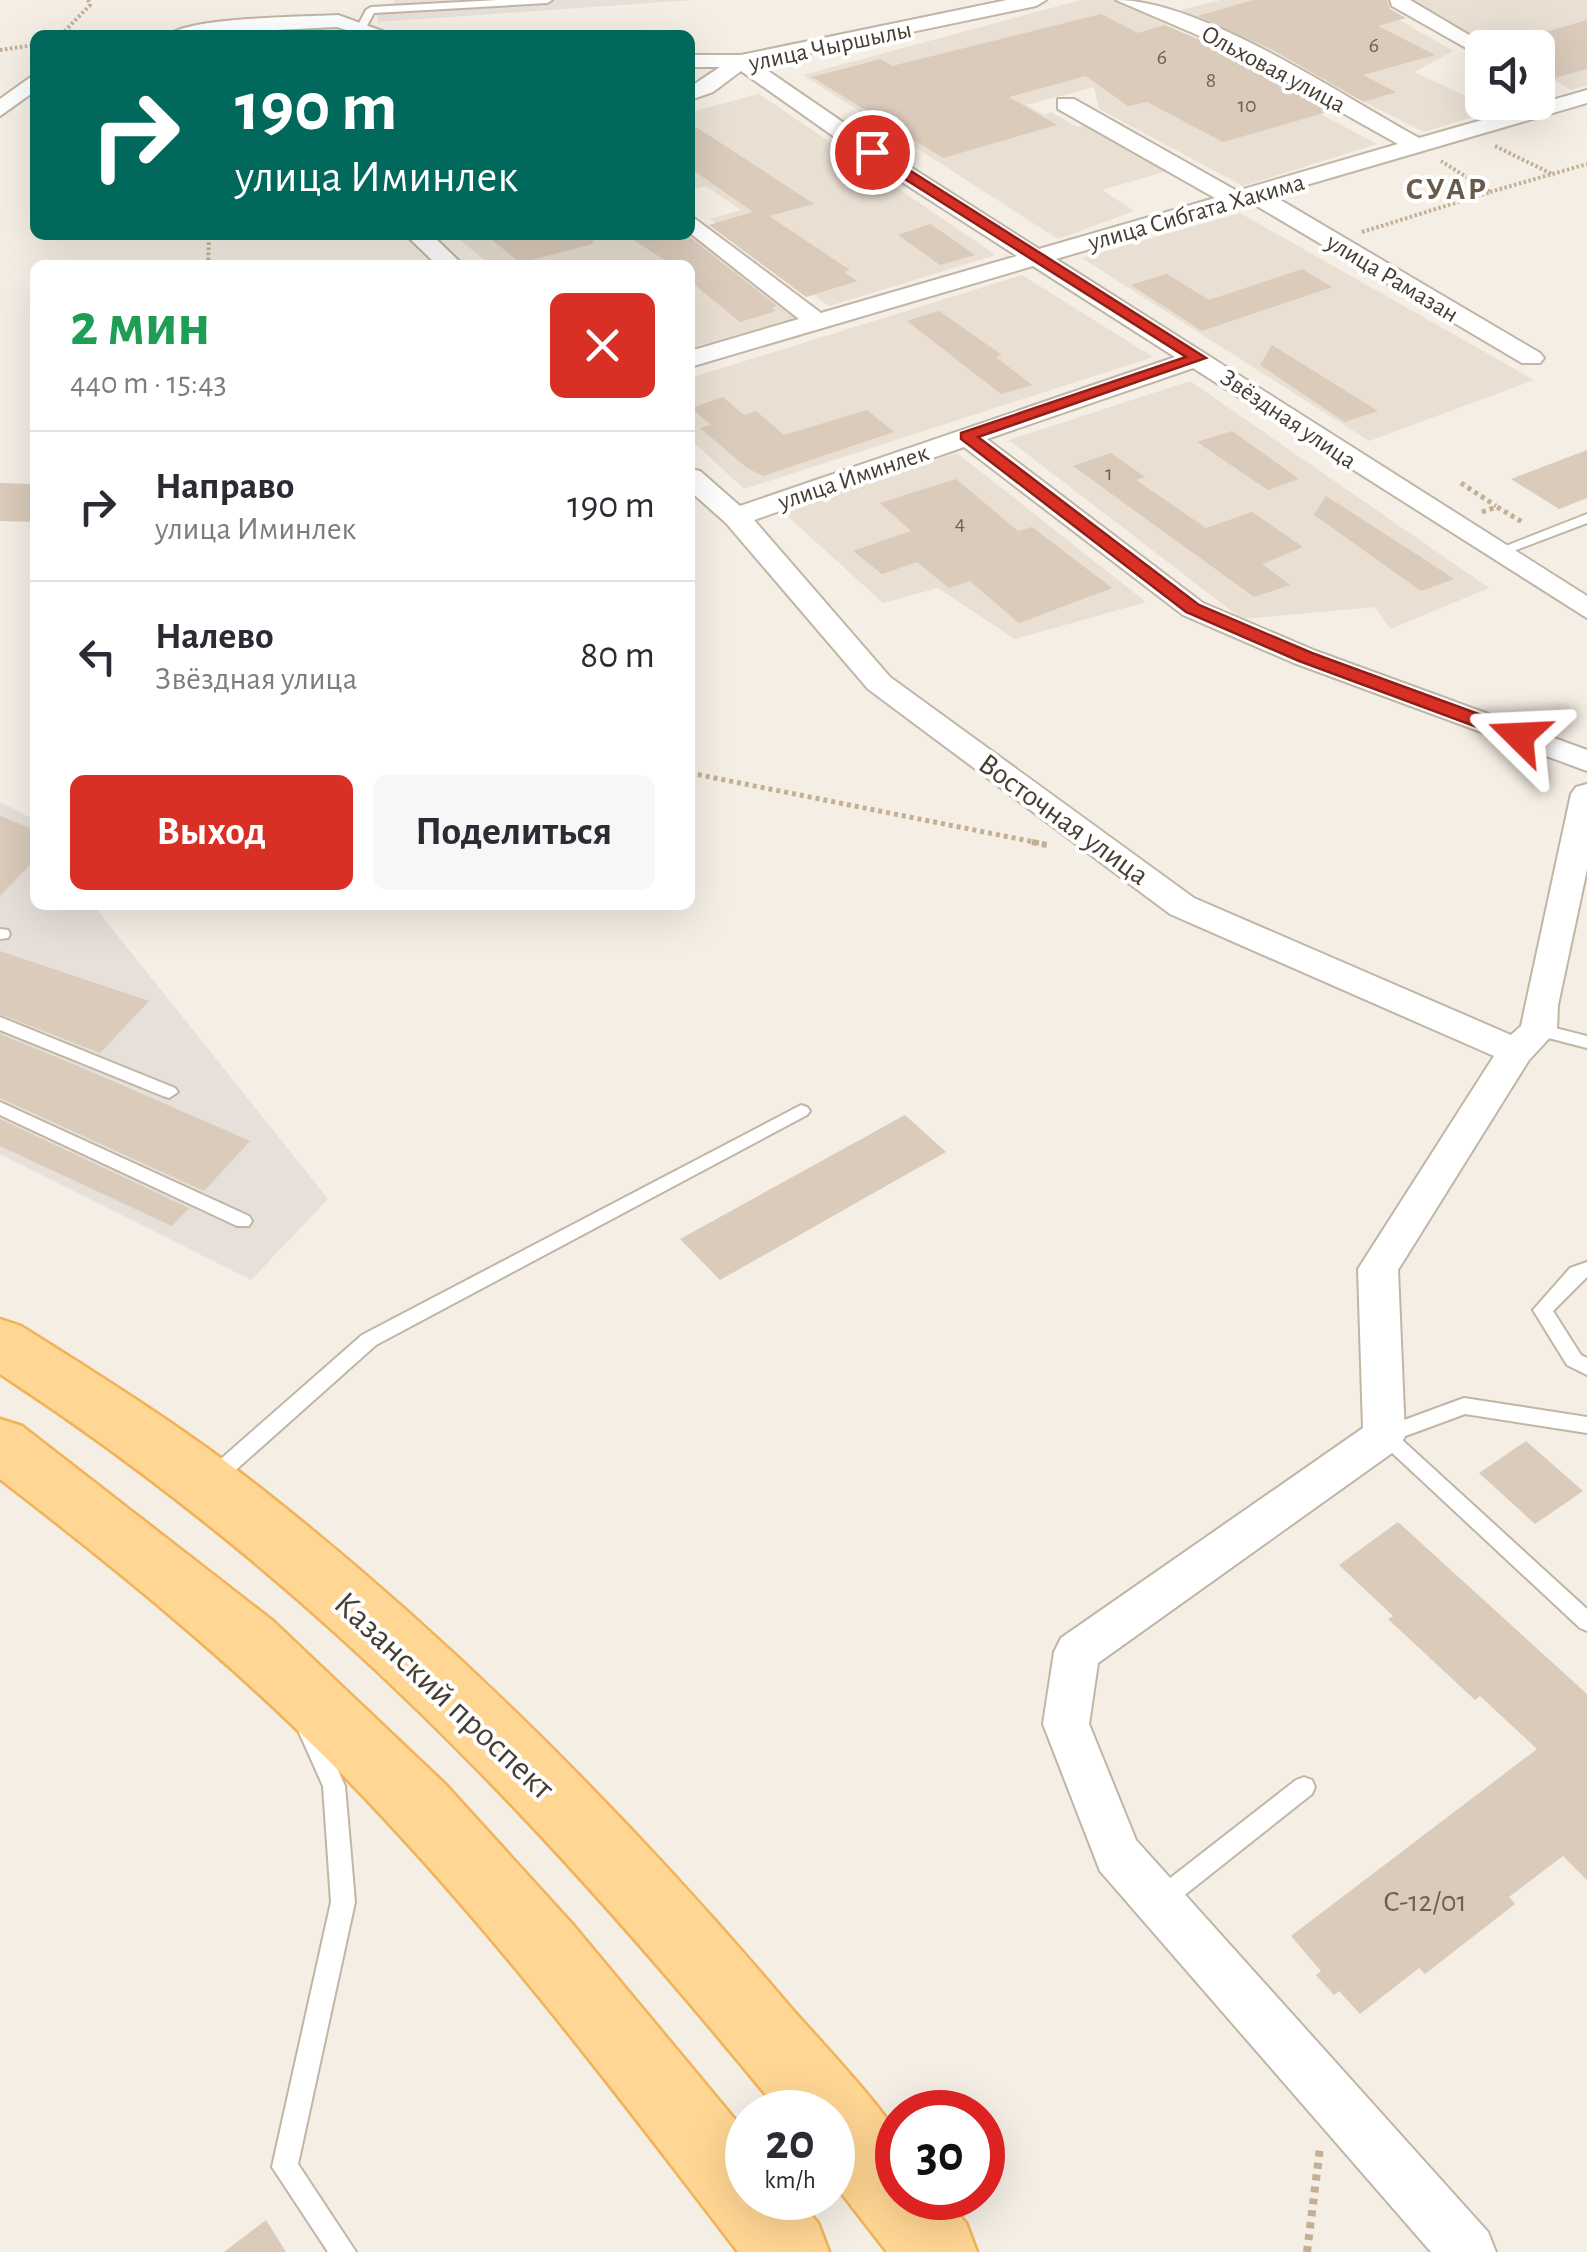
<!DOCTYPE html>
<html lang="ru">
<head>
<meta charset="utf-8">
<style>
  :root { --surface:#fff; --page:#f7f7f7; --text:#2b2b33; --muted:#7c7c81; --line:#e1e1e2; --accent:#d93025 }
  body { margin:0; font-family:"Alegreya Sans",sans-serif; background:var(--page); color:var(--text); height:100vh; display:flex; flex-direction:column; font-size:38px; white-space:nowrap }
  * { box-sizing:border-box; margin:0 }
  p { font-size:32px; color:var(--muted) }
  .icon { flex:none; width:55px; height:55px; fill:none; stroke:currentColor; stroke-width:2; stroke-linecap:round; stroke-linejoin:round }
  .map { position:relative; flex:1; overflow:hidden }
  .panel { position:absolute; left:30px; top:260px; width:665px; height:650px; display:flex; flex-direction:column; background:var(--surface); border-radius:15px; box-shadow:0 10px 40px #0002 }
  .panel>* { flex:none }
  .hud { position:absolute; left:30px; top:30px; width:665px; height:210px; border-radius:15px; box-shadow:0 10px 40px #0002; background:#00695c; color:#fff; overflow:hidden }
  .tools { position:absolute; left:1465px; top:30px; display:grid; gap:20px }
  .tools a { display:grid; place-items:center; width:90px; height:90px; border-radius:15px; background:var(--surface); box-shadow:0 10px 40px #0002; font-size:50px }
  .speed { position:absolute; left:725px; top:2090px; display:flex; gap:20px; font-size:50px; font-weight:700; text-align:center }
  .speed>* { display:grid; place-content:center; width:130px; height:130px; border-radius:50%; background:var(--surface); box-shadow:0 10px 40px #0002; line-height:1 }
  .speed small { font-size:25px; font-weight:400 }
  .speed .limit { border:15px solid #d22; background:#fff; color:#111 }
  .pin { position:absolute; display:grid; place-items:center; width:85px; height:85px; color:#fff; margin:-42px; border:5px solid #fff; border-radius:50%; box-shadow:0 2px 10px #0007 }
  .me { position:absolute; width:110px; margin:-55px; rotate:291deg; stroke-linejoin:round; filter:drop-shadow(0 0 8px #0008) }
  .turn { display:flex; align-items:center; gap:35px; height:210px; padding:0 40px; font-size:45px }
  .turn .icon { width:130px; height:130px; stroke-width:2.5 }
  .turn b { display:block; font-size:70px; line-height:85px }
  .round { display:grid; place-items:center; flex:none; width:105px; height:105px; border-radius:15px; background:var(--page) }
  .overview { display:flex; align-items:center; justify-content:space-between; height:170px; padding:0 40px }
  h1 { font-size:60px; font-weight:600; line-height:75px; color:#1e9e55 }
  .primary-button { display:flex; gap:20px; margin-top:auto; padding:20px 40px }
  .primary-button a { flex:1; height:115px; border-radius:15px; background:var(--accent); color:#fff; font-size:40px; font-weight:600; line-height:115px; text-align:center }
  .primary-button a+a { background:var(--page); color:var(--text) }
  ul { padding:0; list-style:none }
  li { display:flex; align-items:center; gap:30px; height:150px; padding:0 40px; border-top:2px solid var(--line) }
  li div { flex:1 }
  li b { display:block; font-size:38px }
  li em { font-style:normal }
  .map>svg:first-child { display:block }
  .residential { fill:#e9dfd2 }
  .industrial { fill:#e6dfda }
  .building { fill:#dacbbb }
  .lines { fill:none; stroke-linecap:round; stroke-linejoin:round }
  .service-casing { stroke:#c1b5a6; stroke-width:4 }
  .minor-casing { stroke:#c1b5a6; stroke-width:4 }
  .primary-casing { stroke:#f1b356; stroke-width:5 }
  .path-far3 { stroke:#c4af95; stroke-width:4; stroke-dasharray:2.5 2.5; stroke-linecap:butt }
  .path-far2 { stroke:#c4af95; stroke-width:5; stroke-dasharray:4 4; stroke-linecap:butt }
  .path-far1 { stroke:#c4af95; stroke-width:6; stroke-dasharray:5 5; stroke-linecap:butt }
  .path { stroke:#c4af95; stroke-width:8; stroke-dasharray:6 6; stroke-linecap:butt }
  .service { fill:#fff; fill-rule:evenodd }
  .minor { fill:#fff; fill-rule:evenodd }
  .primary { fill:#ffd693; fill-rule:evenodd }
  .route { fill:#d93025; stroke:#8d1f18; stroke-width:2.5 }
  .labels { text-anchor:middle; stroke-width:8; stroke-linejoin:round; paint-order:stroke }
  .far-number-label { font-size:22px; fill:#6c6155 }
  .far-street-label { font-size:25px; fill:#473e33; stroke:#fff }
  .street-label { font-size:30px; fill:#473e33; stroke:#fff }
  .near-number-label { font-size:30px; fill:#6c6155 }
  .far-district-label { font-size:32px; font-weight:bold; letter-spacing:2.5px; fill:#6b5a49; stroke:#fff }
  .near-street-label { font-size:35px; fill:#473e33; stroke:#fff }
</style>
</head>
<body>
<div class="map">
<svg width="1587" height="2252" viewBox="0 0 1587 2252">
  <rect width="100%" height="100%" fill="#f4eee4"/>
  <!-- residential -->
  <path class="residential" d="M 1081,0 L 1117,0 L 1196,40 L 1194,47 L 1377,144 L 1243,186 L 1099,109 L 1094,87 L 1026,105 L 1044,115 L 1051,112 L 1077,127 L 1095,124 L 1171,170 L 1102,190 L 1134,211 L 1058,239 L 803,75 Z
    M 1221,0 L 1372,0 L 1368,2 L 1453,51 L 1414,72 L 1496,110 L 1424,132 L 1181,10 Z
    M 1405,0 L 1587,0 L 1587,85 L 1571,90 L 1538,71 L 1538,48 L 1493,47 Z
    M 759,94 L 996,255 L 829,306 L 710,219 L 741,210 L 706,186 L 690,190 L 690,112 Z
    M 1240,213 L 1534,380 L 1369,441 L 1082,258 Z
    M 690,233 L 799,318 L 690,348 L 690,265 L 490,265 L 454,235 Z
    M 1022,275 L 1153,357 L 744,489 L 690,439 L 690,378 Z
    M 1190,381 L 1489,588 L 1390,629 L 1375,607 L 1242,619 L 1009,440 Z
    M 957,453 L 1146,602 L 1015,639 L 938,588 L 883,603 L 781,510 Z"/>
  <!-- industrial -->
  <path class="industrial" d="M 394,0 L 692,0 L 378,22 L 376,11 L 395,9 Z
    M 0,802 L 35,820 L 35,905 L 93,905 L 328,1199 L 251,1280 L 0,1154 Z"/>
  <!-- building -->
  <path class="building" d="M 1253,0 L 1387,0 L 1390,9 L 1406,18 L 1378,26 L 1435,55 L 1363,75 L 1396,92 L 1364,102 L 1273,50 L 1198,16 Z
    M 1101,14 L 1138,33 L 1165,25 L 1221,49 L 1331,111 L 1223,142 L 1147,102 L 1128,106 L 1086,76 L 1009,97 L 1057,125 L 943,158 L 812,77 L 881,59 L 892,66 Z
    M 1587,20 L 1587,69 L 1550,79 L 1538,73 L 1538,48 L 1494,47 Z
    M 690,123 L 814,204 L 769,216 L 850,270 L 844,272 L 857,281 L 806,297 L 709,225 L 753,212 L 690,168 Z
    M 930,224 L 942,232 L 975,255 L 940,265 L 898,235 Z
    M 486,235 L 592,235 L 593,244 L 520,263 Z
    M 626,235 L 687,235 L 777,306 L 772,308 L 776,311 L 740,322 L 690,281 L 690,265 L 672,265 Z
    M 1302,269 L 1332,287 L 1202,331 L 1131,285 L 1167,274 L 1209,300 Z
    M 939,311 L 1002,355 L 996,357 L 1032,385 L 1001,394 L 907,321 Z
    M 1272,345 L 1378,411 L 1345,422 L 1260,365 Z
    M 723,397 L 744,415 L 756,411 L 784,435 L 867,410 L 894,432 L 763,476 L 747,468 L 700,428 L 711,425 L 691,408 Z
    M 1232,431 L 1299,479 L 1268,490 L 1197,442 Z
    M 1587,450 L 1587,498 L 1559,509 L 1511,479 Z
    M 1111,453 L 1145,477 L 1136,480 L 1206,528 L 1252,512 L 1303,547 L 1262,564 L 1290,585 L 1254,597 L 1073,466 Z
    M 956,479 L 1018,531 L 1032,527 L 1112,588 L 1019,623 L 970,581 L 949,588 L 917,562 L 882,574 L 853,551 L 911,531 L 880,503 Z
    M 0,483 L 35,484 L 35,522 L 0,521 Z
    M 1326,496 L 1427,561 L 1454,579 L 1421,591 L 1314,515 Z
    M 0,816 L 35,830 L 35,860 L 0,896 Z
    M 0,951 L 149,1001 L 100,1053 L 0,1014 Z
    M 0,1034 L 85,1069 L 250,1141 L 204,1191 L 0,1098 Z
    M 905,1115 L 946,1152 L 720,1280 L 680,1239 Z
    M 0,1119 L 189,1208 L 172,1226 L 0,1146 Z
    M 1526,1441 L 1583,1491 L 1535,1524 L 1479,1473 Z
    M 1398,1522 L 1587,1694 L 1587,1880 L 1563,1856 L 1509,1897 L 1515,1904 L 1425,1974 L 1419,1968 L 1360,2014 L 1339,1991 L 1334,1995 L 1316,1975 L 1321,1971 L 1291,1936 L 1537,1749 L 1480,1696 L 1475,1700 L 1388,1619 L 1393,1616 L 1339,1565 Z
    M 266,2220 L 286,2252 L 224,2252 Z"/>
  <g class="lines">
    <!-- service casing -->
    <g class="service-casing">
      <path id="service" d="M 498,0 L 552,0 L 547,3 L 374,13 L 364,31 L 356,29 L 366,10 L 371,7 Z
        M 1587,514 L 1587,523 L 1500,556 L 1490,556 L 1488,553 Z
        M 0,929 L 8,930 L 10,934 L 8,938 L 0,939 Z
        M 0,1017 L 175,1088 L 178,1092 L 169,1098 L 163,1096 L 0,1030 Z
        M 1539,1024 L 1587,1036 L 1587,1048 L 1533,1034 L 1531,1030 L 1533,1026 Z
        M 0,1102 L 249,1216 L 252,1221 L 249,1226 L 237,1226 L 0,1115 Z
        M 801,1105 L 807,1107 L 810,1111 L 807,1115 L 376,1345 L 220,1484 L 213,1486 L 206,1484 L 203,1478 L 206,1472 L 362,1335 Z
        M 1587,1262 L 1587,1277 L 1553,1311 L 1581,1355 L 1587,1358 L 1587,1375 L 1567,1365 L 1533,1310 L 1570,1268 Z
        M 1464,1398 L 1587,1417 L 1587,1433 L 1465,1414 L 1400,1438 L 1587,1609 L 1587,1631 L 1580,1628 L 1374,1436 L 1377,1430 Z
        M 308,1718 L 316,1721 L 345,1786 L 355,1902 L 298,2164 L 356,2252 L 328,2252 L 272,2167 L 331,1902 L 323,1786 L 297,1728 L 300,1721 Z
        M 1304,1777 L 1312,1780 L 1315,1787 L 1312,1794 L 1167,1909 L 1159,1912 L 1151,1909 L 1147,1901 L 1151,1893 L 1296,1780 Z"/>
    </g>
    <!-- minor casing -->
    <g class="minor-casing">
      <path id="minor" d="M 1007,0 L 1046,0 L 1036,6 L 758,64 L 879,147 L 1039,249 L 1215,198 L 1058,109 L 1058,99 L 1074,99 L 1237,191 L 1398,144 L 1223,46 L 1116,0 C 1202,0 1342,96 1419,138 L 1587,90 L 1587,103 L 1272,195 L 1540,353 L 1544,358 L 1540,363 L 1522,363 L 1250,202 L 1056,259 L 1587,596 L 1587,618 L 1193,368 L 987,439 L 1203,603 L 1316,651 L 1587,750 L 1587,771 L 1294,663 L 1183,615 L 964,447 L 754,520 L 890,677 L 1194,898 L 1511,1035 L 1521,1026 L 1571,794 L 1576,787 L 1587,784 L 1587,869 L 1558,1005 L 1557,1030 L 1529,1060 L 1398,1270 L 1405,1436 L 1399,1448 L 1098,1663 L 1089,1724 L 1136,1840 L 1488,2232 L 1496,2252 L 1431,2252 L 1100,1871 L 1043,1724 L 1054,1652 L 1061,1638 L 1363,1428 L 1358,1269 L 1494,1056 L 1170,914 L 868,689 L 726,523 L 690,491 L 690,469 L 700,471 L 740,506 L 1175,357 L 1033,266 L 690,367 L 690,351 L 799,319 L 690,233 L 690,215 L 821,313 L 1017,256 L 863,157 L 741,71 L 713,92 L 690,100 L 690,87 L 720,67 L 690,67 L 690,55 L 741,55 Z
        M 1390,0 L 1410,0 L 1491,48 L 1482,48 L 1482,55 L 1475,53 L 1392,6 Z
        M 338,15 L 393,35 L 362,35 L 337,27 L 169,35 C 190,17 305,17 338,15 Z
        M 35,74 L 35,91 L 0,116 L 0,99 Z
        M 406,235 L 432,235 L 463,265 L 437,265 Z"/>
    </g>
    <!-- primary casing -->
    <g class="primary-casing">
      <path id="primary" d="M 0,1319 L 21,1326 C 102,1377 184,1428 259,1487 C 455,1641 631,1819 792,2009 C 812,2032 890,2115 898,2137 C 903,2153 898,2180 898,2198 L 945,2198 L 966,2223 L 977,2252 L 887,2252 L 832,2181 L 832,2112 L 780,2112 C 545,1824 313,1578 0,1374 Z
        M 0,1419 L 22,1426 L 273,1621 L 445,1784 L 574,1926 L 748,2135 L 748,2198 L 797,2198 L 818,2223 L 829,2252 L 738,2252 C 608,2082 478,1911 327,1759 C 225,1657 114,1567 0,1479 Z"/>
    </g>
    <!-- path-far3 -->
    <path class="path-far3" d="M 61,35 L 90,5 L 88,0
      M 0,50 L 35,45
      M 1495,146 L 1554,175
      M 1490,192 L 1587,164
      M 1362,232 L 1490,192 L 1441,161
      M 208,265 L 209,235"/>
    <!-- path-far2 -->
    <path class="path-far2" d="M 1461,483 L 1496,506
      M 1482,512 L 1497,507 L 1524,523
      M 690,773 L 1044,844"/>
    <!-- path-far1 -->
    <path class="path-far1" d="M 1032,842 L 1047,845"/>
    <!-- path -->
    <path class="path" d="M 1307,2252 L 1320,2148"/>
    <!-- service -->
    <use href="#service" class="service"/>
    <!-- minor -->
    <use href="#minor" class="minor"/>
    <!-- primary -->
    <use href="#primary" class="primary"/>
  </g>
  <!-- route -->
  <path class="route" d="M 867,149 L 876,149 L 1206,358 L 978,437 L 1199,605 L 1312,653 L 1525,731 L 1525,740 L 1512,740 L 1299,661 L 1186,612 L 961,439 L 961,433 L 1186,357 L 867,155 Z"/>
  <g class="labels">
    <!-- far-number labels -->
    <g class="far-number-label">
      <text x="1374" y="52">6</text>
      <text x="1162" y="64">6</text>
      <text x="1211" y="87">8</text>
      <text x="1247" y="112">10</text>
      <text x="1109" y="480">1</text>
      <text x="960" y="530">4</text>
    </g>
    <!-- far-street labels -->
    <g class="far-street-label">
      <text transform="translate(830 45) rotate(-12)" y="9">улица Чыршылы</text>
      <text transform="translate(1274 68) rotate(28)" y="9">Ольховая улица</text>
      <text transform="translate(1196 211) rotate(-16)" y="9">улица Сибгата Хакима</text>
      <text transform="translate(1393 277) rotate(31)" y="9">улица Рамазан</text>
      <text transform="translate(1289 418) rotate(34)" y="9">Звёздная улица</text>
      <text transform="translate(853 476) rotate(-19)" y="9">улица Иминлек</text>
    </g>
    <!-- street labels -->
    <g class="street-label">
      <text transform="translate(1064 819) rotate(36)" y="10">Восточная улица</text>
    </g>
    <!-- near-number labels -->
    <g class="near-number-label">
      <text x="1425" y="1911">С-12/01</text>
    </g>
    <!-- far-district labels -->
    <g class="far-district-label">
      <text x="1447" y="199">СУАР</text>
    </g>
    <!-- near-street labels -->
    <g class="near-street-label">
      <text transform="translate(445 1695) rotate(43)" y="12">Казанский проспект</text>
    </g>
  </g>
</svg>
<div class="tools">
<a><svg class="icon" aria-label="sound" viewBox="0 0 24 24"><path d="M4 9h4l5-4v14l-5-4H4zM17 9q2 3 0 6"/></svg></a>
</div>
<div class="speed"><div>20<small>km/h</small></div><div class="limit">30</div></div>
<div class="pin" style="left:872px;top:152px;background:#d93025"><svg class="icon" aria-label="arrive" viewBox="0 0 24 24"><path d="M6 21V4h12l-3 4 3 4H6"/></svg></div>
<svg class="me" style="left:1519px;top:736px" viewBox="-20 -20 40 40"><path d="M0-17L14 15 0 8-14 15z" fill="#d93025" stroke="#fff" stroke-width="4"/></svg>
<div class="hud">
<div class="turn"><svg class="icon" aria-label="right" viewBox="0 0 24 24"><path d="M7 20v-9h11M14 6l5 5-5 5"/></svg><div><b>190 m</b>улица Иминлек</div></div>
</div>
<section class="panel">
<div class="overview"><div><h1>2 мин</h1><p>440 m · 15:43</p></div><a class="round" style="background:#d93025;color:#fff"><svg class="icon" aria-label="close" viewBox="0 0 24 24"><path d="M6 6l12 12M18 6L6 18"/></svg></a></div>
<ul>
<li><svg class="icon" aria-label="right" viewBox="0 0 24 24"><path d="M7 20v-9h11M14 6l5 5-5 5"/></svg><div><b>Направо</b><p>улица Иминлек</p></div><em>190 m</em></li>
<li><svg class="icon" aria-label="left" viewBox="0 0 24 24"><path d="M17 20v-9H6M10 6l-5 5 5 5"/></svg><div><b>Налево</b><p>Звёздная улица</p></div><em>80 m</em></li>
</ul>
<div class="primary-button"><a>Выход</a><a>Поделиться</a></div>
</section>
</div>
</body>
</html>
